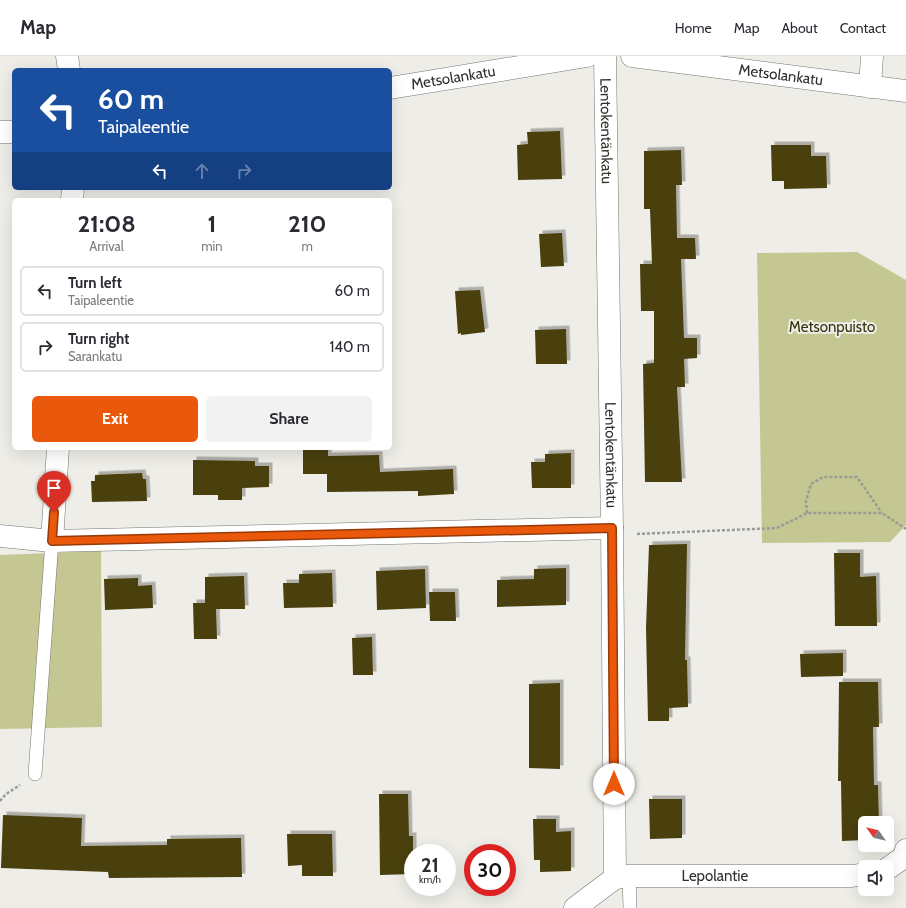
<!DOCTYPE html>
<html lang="en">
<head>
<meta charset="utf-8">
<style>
  :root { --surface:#fff; --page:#f2f2f3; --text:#2b2b33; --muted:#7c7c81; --line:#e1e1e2; --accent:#ea580c }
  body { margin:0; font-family:Cabin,sans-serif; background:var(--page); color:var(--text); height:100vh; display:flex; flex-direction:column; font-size:15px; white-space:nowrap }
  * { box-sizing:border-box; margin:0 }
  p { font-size:13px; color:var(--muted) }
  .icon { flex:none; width:22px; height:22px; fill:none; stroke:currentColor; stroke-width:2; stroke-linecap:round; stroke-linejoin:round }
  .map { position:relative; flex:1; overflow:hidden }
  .details { position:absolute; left:12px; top:142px; width:380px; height:252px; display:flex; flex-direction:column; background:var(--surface); border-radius:6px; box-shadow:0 4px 16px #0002 }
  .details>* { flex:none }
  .banner { position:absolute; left:12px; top:12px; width:380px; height:122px; border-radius:6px; box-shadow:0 4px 16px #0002; background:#1a4fa0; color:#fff; overflow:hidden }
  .needle { width:26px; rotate:304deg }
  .buttons { position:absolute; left:858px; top:760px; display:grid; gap:8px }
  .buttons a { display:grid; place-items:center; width:36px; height:36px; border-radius:6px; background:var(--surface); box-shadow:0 4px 16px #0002; font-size:20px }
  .speed { position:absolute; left:404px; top:788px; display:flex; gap:8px; font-size:20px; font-weight:700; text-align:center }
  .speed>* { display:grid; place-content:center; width:52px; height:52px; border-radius:50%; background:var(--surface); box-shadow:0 4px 16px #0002; line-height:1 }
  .speed small { font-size:10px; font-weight:400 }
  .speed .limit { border:6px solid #d22; background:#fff; color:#111 }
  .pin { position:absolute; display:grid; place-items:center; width:34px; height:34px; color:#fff; margin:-41px -17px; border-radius:50% 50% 50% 0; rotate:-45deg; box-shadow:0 0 4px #0007 }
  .pin .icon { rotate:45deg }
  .me { position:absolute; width:44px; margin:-22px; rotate:0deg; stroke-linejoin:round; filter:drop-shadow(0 0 3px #0008) }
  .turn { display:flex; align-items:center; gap:14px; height:84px; padding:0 20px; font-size:18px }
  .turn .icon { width:52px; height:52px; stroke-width:2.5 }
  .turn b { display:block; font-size:28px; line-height:34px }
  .lanes { display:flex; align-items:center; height:38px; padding:0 20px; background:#0003; justify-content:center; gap:20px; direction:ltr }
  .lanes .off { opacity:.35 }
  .eta { display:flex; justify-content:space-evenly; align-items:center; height:68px; text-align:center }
  .eta b { font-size:24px; font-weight:700; line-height:28px }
  .button { display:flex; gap:8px; margin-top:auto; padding:8px 20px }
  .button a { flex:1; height:46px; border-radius:6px; background:var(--accent); color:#fff; font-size:16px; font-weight:700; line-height:46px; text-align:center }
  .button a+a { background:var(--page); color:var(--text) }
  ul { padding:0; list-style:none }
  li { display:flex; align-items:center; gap:12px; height:50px; margin:0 8px 6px; padding:0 12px; border:2px solid var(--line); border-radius:6px }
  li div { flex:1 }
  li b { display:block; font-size:15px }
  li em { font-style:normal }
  header { display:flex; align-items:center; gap:24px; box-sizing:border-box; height:56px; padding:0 20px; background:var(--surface); border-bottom:1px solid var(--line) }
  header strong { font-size:19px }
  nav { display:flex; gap:22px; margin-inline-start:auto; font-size:14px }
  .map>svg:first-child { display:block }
  .green { fill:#c4c791 }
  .building { fill:#483f10; filter:url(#shadow) }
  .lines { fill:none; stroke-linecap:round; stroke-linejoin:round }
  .lane-casing { stroke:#767570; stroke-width:14 }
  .street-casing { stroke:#767570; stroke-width:23 }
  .secondary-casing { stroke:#767570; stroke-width:23 }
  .path { stroke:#9b9a96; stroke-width:2.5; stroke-dasharray:3 2; stroke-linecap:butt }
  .lane { stroke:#fff; stroke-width:13 }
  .street { stroke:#fff; stroke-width:22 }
  .secondary { stroke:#fff; stroke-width:22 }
  .route-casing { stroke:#983908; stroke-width:10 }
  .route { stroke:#ea580c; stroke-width:7 }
  .labels { text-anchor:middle; stroke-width:4; stroke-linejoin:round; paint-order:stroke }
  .street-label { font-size:15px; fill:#2f2f2c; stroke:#eeede7 }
  .park-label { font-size:15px; fill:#33340f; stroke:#eeede7 }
</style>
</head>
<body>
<header>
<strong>Map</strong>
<nav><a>Home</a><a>Map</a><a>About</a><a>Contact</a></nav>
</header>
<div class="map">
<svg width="906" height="852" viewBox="0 0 906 852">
  <defs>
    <filter id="shadow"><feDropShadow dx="3.5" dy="-3.5" stdDeviation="0" flood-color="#0004"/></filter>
  </defs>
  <rect width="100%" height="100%" fill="#eeede7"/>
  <!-- green -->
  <path class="green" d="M 857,196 L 906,224 L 906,469 L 890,486 L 762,487 L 757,197 Z
    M 101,495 L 102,671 L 0,673 L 0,499 Z"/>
  <!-- building -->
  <path class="building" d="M 560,75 L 562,123 L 518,124 L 517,89 L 528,88 L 527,76 Z
    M 771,89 L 811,89 L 811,100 L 826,100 L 827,132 L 784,133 L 784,125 L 772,125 Z
    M 681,94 L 682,129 L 676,129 L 677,182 L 695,182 L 696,203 L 681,203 L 684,282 L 697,282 L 697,302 L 684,303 L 685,331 L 677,331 L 682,426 L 645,426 L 643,308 L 654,307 L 654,255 L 641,255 L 640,208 L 652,208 L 650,153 L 644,153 L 644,95 Z
    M 562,177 L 564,210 L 541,211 L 539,178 Z
    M 480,234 L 485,276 L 461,279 L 461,277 L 458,278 L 455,235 Z
    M 566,273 L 567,308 L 536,308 L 535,274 Z
    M 303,393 L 328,393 L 328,400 L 379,399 L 380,416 L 453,413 L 454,438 L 418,440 L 418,435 L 327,436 L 327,418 L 303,418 Z
    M 571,397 L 571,432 L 532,432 L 531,406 L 545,406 L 545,398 Z
    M 193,404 L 255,405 L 255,410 L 269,410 L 269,431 L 242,432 L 242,444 L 218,444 L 218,439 L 193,439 Z
    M 142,417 L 143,423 L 146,423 L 147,445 L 92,446 L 91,425 L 95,425 L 95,419 Z
    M 687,488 L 685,604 L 687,604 L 688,651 L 669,652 L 669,665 L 648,665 L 646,572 L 649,489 Z
    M 834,497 L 860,497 L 860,521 L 876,520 L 877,570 L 835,570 Z
    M 566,512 L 566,549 L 497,551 L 497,524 L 534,523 L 534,513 Z
    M 425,513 L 426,552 L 377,554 L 376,515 Z
    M 332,517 L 333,551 L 284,552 L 283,527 L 299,527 L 299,518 Z
    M 244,520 L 245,553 L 216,553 L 217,583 L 194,583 L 193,547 L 205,547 L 205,521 Z
    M 138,522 L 138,530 L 152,529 L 153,552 L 105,554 L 104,523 Z
    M 429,536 L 455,536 L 456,565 L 430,565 Z
    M 372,581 L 373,619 L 353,619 L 352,582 Z
    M 843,597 L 843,620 L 801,621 L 800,598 Z
    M 839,626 L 878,626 L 879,671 L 873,671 L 874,729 L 878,729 L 879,767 L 865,767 L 865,784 L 842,785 L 841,725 L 838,725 Z
    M 560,627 L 560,713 L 529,712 L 529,628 Z
    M 379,738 L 408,738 L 409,780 L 413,780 L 413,818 L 380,819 Z
    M 649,743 L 682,743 L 682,782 L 650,783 Z
    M 3,759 L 82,762 L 81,790 L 167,789 L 167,783 L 241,782 L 242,821 L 109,822 L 108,816 L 1,812 Z
    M 533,763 L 556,763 L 556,776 L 571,775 L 571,815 L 540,816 L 540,804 L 534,804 Z
    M 287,778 L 332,778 L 333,820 L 302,820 L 302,809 L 288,810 Z"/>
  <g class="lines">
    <!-- lane casing -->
    <g class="lane-casing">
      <path id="lane" d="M 35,718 L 52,485
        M 629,820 L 630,852"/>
    </g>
    <!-- street casing -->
    <g class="street-casing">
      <g id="street">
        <path d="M 67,0 L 69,14"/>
        <path id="s1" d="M 605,0 L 612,472 L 615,822"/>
        <path d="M 870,31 L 872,0"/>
        <path id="s2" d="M 390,32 L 587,0"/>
        <path d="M 0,76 L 14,76"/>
        <path d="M 72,144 L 73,132"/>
        <path d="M 0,480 L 52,485 L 612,472"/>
        <path d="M 52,485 L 58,392"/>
        <path d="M 887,813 L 904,801 L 906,794"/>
        <path id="s3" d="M 575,852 L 615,822 L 629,820 L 852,820 L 865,818"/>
      </g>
    </g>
    <!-- secondary casing -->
    <g class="secondary-casing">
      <g id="secondary">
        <path id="s4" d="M 632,0 L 906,35"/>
      </g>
    </g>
    <!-- path -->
    <path class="path" d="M 807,457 L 806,445 L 811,428 L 823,421 L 857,421 L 882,457
      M 637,478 L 777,472 L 807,457 L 882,457 L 906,473
      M 0,745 L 6,738 L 20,729"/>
    <!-- lane -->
    <use href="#lane" class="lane"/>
    <!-- street -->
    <use href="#street" class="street"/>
    <!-- secondary -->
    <use href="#secondary" class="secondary"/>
  </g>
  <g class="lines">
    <!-- route casing -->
    <g class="route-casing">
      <path id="route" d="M 54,456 L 52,485 L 612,472 L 614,728"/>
    </g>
    <!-- route -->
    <use href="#route" class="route"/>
  </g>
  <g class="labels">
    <!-- street labels -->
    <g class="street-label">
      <text dy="5" stroke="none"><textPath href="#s4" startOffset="150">Metsolankatu</textPath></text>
      <text dy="5" stroke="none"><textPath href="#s2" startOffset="64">Metsolankatu</textPath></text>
      <text dy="5" stroke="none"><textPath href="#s1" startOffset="75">Lentokentänkatu</textPath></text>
      <text dy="5" stroke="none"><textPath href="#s1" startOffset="399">Lentokentänkatu</textPath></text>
      <text dy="5" stroke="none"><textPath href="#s3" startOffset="150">Lepolantie</textPath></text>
    </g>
    <!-- park labels -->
    <g class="park-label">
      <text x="832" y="276">Metsonpuisto</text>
    </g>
  </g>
</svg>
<div class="buttons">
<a><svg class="needle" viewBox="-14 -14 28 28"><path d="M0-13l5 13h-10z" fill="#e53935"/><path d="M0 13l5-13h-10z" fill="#7c7c81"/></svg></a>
<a><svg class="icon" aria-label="sound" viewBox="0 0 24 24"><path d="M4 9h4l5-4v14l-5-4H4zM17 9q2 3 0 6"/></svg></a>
</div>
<div class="speed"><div>21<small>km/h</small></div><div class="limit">30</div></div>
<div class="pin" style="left:54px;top:456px;background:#d93025"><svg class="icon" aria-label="arrive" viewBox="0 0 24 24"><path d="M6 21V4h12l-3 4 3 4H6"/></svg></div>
<svg class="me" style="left:614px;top:728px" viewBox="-20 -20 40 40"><circle r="19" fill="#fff"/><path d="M0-13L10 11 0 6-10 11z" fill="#ea580c"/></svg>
<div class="banner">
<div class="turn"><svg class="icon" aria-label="left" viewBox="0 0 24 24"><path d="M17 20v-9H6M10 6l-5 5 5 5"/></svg><div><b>60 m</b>Taipaleentie</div></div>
<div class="lanes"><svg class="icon" aria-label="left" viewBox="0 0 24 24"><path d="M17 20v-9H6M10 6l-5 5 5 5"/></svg><svg class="icon off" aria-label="ahead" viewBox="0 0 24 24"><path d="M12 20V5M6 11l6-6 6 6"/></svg><svg class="icon off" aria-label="right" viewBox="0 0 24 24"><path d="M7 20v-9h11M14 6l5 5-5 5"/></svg></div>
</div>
<section class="details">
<div class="eta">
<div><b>21:08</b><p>Arrival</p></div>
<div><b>1</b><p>min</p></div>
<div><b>210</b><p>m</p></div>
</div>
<ul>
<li><svg class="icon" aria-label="left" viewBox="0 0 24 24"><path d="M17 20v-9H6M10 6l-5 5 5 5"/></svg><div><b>Turn left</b><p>Taipaleentie</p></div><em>60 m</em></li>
<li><svg class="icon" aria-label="right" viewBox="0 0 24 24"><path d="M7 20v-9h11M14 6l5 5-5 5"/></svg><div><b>Turn right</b><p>Sarankatu</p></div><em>140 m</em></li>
</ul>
<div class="button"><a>Exit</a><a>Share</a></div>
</section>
</div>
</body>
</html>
